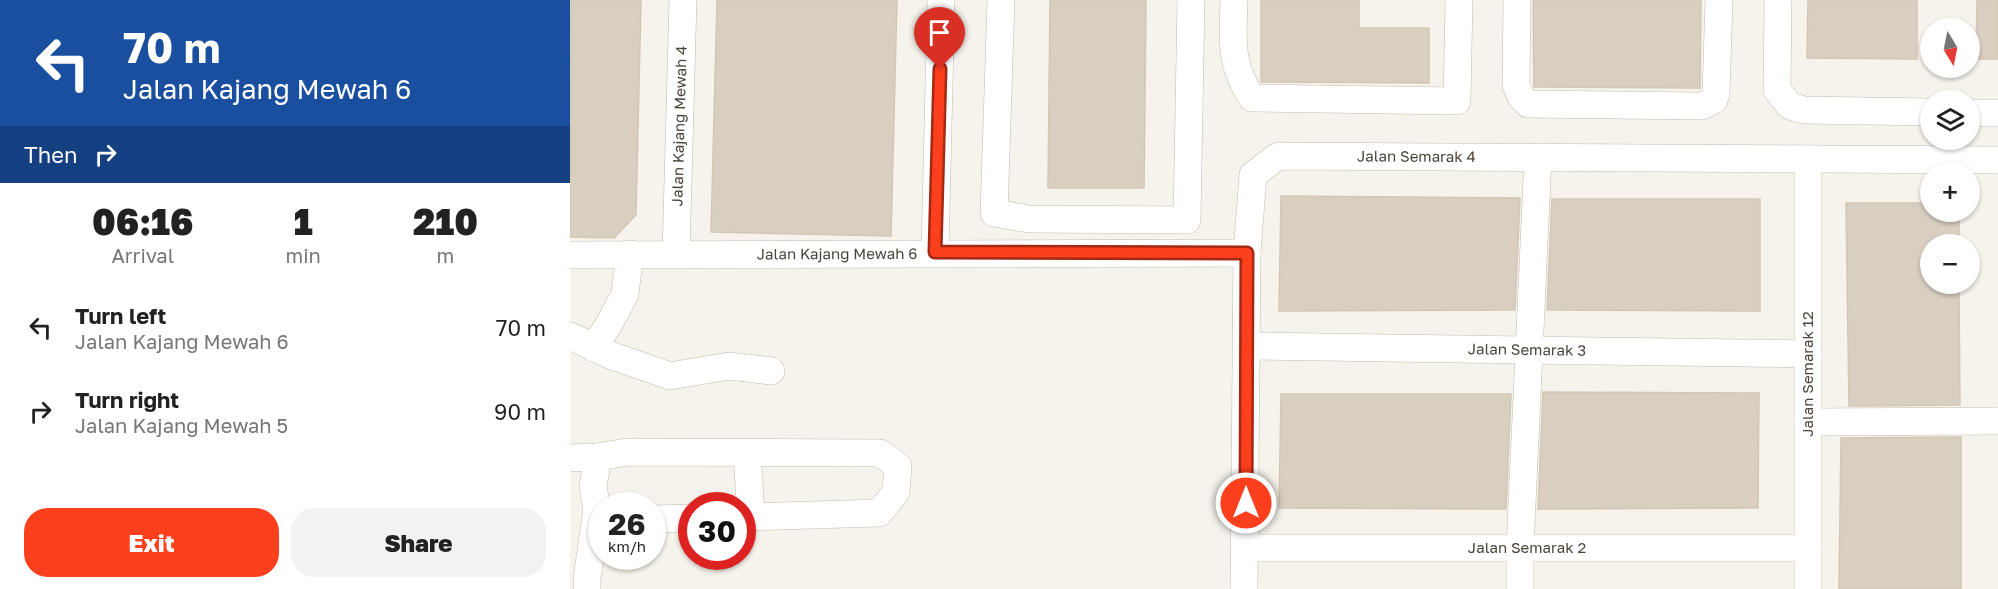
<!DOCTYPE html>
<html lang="en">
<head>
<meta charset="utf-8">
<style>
  :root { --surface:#fff; --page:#f2f2f2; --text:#222; --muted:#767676; --accent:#fc3f1d }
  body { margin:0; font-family:"Golos Text",sans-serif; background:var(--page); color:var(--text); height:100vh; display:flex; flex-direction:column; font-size:22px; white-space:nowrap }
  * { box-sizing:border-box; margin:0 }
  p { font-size:20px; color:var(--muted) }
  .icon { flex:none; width:33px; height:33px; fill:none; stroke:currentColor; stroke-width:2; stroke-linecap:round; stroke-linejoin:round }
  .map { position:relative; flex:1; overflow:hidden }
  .drawer { display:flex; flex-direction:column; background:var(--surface); width:570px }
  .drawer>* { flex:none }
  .guide { background:#1a4fa0; color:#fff; overflow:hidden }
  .needle { width:39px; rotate:170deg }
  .fabs { position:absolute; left:1350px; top:18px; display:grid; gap:12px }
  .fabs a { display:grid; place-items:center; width:60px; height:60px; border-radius:50%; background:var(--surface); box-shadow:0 2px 4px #0004; font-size:30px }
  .speed { position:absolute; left:18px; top:492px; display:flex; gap:12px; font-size:30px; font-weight:700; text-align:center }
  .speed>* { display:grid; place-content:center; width:78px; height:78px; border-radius:50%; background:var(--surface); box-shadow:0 2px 4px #0004; line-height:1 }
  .speed small { font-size:15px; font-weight:400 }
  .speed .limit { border:9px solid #d22; background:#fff; color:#111 }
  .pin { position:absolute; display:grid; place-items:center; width:51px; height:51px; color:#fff; margin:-62px -26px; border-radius:50% 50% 50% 0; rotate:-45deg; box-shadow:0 0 6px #0007 }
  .pin .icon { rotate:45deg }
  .me { position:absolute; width:66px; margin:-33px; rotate:0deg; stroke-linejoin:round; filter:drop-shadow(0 0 4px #0008) }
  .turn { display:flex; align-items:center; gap:21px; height:126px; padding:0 24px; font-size:27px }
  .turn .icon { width:78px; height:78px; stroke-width:2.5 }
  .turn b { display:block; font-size:42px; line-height:51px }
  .then { display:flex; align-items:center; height:57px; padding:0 24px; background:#0003; gap:12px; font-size:22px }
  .eta { display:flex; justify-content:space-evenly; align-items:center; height:102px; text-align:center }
  .eta b { font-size:36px; font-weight:800; line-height:42px }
  .button { display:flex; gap:12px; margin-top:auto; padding:12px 24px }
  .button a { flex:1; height:69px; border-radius:24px; background:var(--accent); color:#fff; font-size:24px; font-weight:800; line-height:69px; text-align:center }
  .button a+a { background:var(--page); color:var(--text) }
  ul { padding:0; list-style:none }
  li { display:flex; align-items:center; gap:18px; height:84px; padding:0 24px }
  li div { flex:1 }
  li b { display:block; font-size:22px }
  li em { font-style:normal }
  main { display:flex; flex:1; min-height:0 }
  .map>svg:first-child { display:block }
  .building { fill:#d8cfc1; stroke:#d3c7b4; stroke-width:1.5 }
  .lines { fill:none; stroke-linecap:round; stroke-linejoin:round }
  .minor-casing { stroke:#c2bbae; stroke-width:28 }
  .minor { stroke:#fff; stroke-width:27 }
  .route-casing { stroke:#a42913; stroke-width:15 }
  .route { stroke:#fc3f1d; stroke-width:10 }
  .labels { text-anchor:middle; stroke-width:4.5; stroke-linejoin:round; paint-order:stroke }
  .street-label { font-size:15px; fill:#4b4439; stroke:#fff }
</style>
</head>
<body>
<main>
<section class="drawer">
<div class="guide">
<div class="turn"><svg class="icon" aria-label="left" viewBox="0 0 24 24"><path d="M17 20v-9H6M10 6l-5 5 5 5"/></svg><div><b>70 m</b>Jalan Kajang Mewah 6</div></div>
<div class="then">Then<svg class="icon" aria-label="right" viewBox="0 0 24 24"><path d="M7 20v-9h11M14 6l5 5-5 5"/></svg></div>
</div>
<div class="eta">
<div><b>06:16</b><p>Arrival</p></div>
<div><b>1</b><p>min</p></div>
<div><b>210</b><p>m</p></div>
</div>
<ul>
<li><svg class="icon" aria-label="left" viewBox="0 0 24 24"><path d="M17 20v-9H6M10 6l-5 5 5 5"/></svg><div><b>Turn left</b><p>Jalan Kajang Mewah 6</p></div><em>70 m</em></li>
<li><svg class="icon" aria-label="right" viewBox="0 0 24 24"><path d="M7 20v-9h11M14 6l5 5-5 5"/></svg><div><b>Turn right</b><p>Jalan Kajang Mewah 5</p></div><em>90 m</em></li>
</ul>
<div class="button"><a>Exit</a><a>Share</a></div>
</section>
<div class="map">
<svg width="1428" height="589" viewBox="0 0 1428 589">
  <rect width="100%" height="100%" fill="#f6f3ec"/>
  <!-- building -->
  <path class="building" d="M 1,0 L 71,0 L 66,215 L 44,238 L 0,237 Z
    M 147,0 L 327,0 L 321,236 L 141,232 Z
    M 480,0 L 576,0 L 574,188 L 478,188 Z
    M 691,0 L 789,0 L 789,28 L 859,28 L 859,83 L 691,82 Z
    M 963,0 L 1131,0 L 1130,88 L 964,87 Z
    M 1238,0 L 1347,0 L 1347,59 L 1237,58 Z
    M 1407,0 L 1428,0 L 1428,59 L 1406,59 Z
    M 711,196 L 950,198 L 945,310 L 709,311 Z
    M 982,199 L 1190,199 L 1190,311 L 977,310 Z
    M 1276,203 L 1360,203 L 1360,212 L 1389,212 L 1389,244 L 1360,244 L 1360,284 L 1389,284 L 1390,405 L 1279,406 Z
    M 973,392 L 1189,393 L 1188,508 L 968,509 Z
    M 711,394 L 941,394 L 936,509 L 709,508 Z
    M 1391,437 L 1391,589 L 1269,589 L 1271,438 Z"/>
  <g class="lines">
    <!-- minor casing -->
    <g class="minor-casing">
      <g id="minor">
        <path d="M 431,0 L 424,213 L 459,219 L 617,220 L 621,0"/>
        <path d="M 664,0 C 663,39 659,64 682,98 L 887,101 L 889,0"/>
        <path d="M 947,0 L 946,85 L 951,97 L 958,104 L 1132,106 L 1144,100 L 1146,94 L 1149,0"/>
        <path d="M 1208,0 L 1207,90 L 1220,106 L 1234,110 L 1360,112"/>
        <path d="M 1400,113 L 1428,113"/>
        <path d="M 365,252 L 371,0"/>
        <path id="s1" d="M 106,254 L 113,0"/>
        <path id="s2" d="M 0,255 L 677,253"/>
        <path d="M 0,336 L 40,355 L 100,376 L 159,366 L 201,371"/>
        <path id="s3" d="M 677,346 L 1238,354"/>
        <path d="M 23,348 L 38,326 L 55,294 L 60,254"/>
        <path d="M 1238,422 L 1428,421"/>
        <path d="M 177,452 L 181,517"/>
        <path d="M 0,458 L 28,457"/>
        <path d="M 32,512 L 27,510 L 23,486 L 28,457 L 57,452 L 310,453 L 328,466 L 326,492 L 309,513 L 172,517"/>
        <path d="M 82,519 L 122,518"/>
        <path id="s4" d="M 675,548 L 1238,548"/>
        <path d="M 17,589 L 17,578 L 27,510"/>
        <path id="s5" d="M 674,589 L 677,253 L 683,175 L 708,156 L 1428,160"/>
        <path d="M 950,589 L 950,548 L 968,157"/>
        <path d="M 1238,589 L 1238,159"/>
      </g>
    </g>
    <!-- minor -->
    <use href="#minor" class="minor"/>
  </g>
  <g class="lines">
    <!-- route casing -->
    <g class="route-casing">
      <path id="route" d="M 370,69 L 365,252 L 677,253 L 676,503"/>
    </g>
    <!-- route -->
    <use href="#route" class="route"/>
  </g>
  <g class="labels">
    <!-- street labels -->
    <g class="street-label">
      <text dy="5" stroke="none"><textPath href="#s1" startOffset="128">Jalan Kajang Mewah 4</textPath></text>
      <text dy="5" stroke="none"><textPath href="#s5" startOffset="584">Jalan Semarak 4</textPath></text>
      <text dy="5" stroke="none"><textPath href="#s2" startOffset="267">Jalan Kajang Mewah 6</textPath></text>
      <text dy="5" stroke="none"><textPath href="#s3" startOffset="280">Jalan Semarak 3</textPath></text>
      <text transform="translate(1238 374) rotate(-90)" y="5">Jalan Semarak 12</text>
      <text dy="5" stroke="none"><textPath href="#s4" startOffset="282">Jalan Semarak 2</textPath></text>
    </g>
  </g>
</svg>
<div class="fabs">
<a><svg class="needle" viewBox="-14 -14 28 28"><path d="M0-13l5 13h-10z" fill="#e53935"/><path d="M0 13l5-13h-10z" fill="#767676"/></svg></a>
<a><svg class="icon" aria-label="layers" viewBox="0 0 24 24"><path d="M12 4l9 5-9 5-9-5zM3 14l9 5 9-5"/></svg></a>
<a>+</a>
<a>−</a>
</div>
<div class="speed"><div>26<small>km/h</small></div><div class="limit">30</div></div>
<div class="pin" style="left:370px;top:69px;background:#d93025"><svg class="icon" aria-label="arrive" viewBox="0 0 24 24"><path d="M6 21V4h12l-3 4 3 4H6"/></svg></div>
<svg class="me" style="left:676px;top:503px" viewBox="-20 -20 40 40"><circle r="17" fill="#fc3f1d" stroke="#fff" stroke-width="3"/><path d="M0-11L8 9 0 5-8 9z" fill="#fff"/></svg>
</div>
</main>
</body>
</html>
